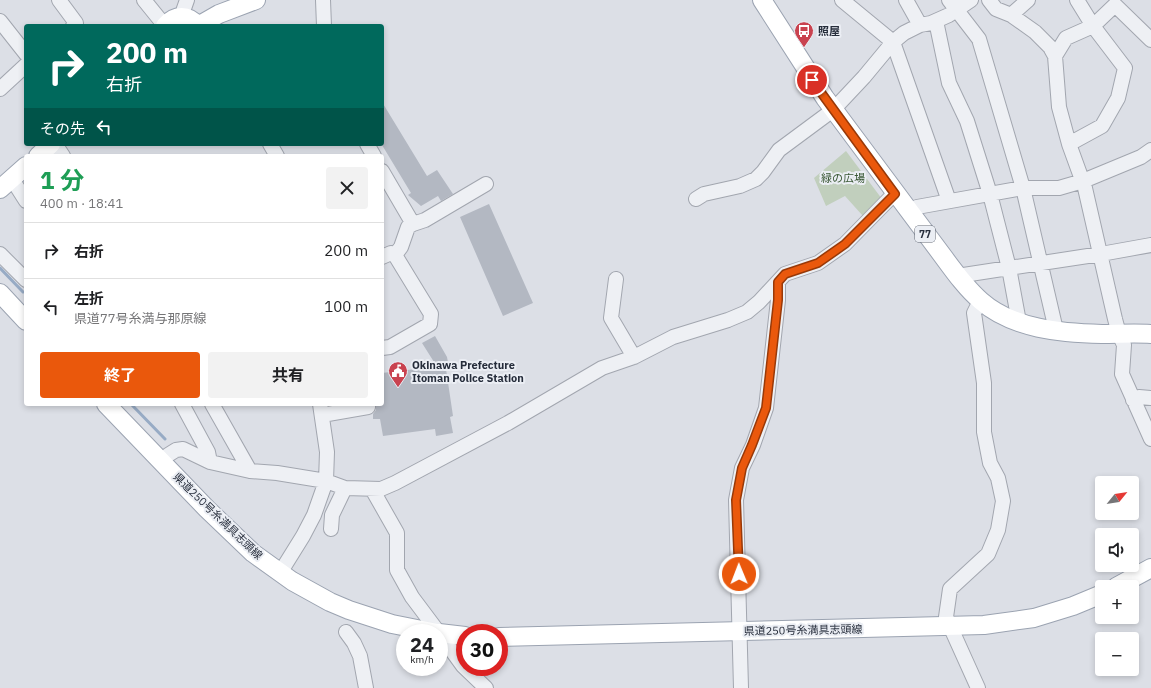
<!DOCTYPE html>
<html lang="ja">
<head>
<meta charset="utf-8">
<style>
  :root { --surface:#fff; --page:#f2f2f2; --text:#202124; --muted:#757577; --line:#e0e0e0; --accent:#ea580c }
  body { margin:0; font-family:"IBM Plex Sans","Noto Sans JP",sans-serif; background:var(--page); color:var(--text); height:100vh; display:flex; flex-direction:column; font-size:15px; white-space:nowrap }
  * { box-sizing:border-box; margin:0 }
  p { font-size:13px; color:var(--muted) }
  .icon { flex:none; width:22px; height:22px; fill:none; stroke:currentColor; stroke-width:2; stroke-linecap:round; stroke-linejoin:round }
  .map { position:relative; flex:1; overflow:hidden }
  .panel { position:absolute; left:24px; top:154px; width:360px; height:252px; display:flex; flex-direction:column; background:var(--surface); border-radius:4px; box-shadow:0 2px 6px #0003 }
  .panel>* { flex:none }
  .top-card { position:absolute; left:24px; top:24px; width:360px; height:122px; border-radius:4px; box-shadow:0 2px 6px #0003; background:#00695c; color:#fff; overflow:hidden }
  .needle { width:26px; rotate:60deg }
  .fabs { position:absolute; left:1095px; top:476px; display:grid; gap:8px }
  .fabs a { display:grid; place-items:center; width:44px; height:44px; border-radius:4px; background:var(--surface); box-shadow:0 2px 6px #0003; font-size:20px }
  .speed { position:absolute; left:396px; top:624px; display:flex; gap:8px; font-size:20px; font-weight:700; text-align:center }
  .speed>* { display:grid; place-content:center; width:52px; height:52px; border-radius:50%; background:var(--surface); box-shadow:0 2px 6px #0003; line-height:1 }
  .speed small { font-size:10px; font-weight:400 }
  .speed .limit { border:6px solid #d22; background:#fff; color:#111 }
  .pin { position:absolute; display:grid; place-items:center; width:34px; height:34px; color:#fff; margin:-17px; border:2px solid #fff; border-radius:50%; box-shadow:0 1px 4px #0007 }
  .me { position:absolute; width:44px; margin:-22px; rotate:359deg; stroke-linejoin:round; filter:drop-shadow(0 0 3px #0008) }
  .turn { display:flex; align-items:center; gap:14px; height:84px; padding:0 16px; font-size:18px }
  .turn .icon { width:52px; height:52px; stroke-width:2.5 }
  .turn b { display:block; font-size:28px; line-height:34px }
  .then { display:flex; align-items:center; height:38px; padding:0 16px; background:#0003; gap:8px; font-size:15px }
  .round { display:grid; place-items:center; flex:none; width:42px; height:42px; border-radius:4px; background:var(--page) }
  .overview { display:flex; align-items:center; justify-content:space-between; height:68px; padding:0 16px }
  h1 { font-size:24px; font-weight:700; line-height:30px; color:#1e9e55 }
  .primary-button { display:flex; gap:8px; margin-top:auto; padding:8px 16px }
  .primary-button a { flex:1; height:46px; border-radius:4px; background:var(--accent); color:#fff; font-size:16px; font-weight:700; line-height:46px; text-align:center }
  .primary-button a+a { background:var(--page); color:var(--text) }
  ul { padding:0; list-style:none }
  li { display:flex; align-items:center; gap:12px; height:56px; padding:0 16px; border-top:1px solid var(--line) }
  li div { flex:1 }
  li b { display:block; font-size:15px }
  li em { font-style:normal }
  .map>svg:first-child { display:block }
  .green { fill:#c1cfbd }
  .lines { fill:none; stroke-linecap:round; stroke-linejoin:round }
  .stream { stroke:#97abc5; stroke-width:3 }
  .building { fill:#b3b8c2 }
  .minor-casing { stroke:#a2a6af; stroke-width:16 }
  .major-casing { stroke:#9ba3b1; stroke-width:20 }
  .minor { stroke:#eef0f4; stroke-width:14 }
  .major { stroke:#fff; stroke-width:18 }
  .route-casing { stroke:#983908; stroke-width:10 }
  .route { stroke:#ea580c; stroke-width:7 }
  .labels { text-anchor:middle; stroke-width:4; stroke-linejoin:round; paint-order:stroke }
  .shield { fill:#ebeef4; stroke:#616772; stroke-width:1 }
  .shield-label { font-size:10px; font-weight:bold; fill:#262d3b }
  .poi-label { font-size:11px; font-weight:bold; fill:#262d3b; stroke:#ebeef4; text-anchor:start }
  .park-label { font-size:11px; fill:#395734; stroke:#ebeef4 }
  .street-label { font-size:11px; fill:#262d3b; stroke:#ebeef4 }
</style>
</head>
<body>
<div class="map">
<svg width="1151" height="688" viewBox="0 0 1151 688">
  <rect width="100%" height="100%" fill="#dcdfe6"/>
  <!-- green -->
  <path class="green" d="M 846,151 L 882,199 L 863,216 L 845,196 L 826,206 L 814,178 Z"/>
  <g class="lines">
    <!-- stream -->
    <path class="stream" d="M 0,268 L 23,292
      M 131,404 L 165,439"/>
  </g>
  <!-- building -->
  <path class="building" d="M 382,102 L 427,176 L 437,170 L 453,194 L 441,201 L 438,196 L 421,206 L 408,195 L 411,193 L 382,145 Z
    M 489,204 L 533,303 L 503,316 L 460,217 Z
    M 435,336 L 447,357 L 449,368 L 446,369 L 453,416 L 450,417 L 453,433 L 436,436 L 435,429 L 383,436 L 380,419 L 373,419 L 373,414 L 376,410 L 376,404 L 382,404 L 382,373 L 424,368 L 424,363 L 434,362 L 422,343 Z"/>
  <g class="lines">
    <!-- minor casing -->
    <g class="minor-casing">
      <path id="minor" d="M 59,0 L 76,23 L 73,26
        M 144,0 L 165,26
        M 323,0 L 324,26
        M 842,0 L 893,42 L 949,201
        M 906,0 L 920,25
        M 949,0 L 979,39 L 1023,188 L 1056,330
        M 989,0 L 996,9 L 1011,15 L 1035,32 L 1050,47 L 1055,56 L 1059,107 L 1069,144 L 1085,188 L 1115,319 L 1119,334 L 1124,345 L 1122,374 L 1151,439
        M 1077,0 L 1093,26 L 1115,5 L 1151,40
        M 1011,15 L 1028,0
        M 181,17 L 187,0
        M 0,21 L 26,54
        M 936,21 L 949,83 L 967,121 L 990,194 L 1009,268 L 1019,322
        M 1055,56 L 1066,38 L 1093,26 L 1125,68 L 1118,98 L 1102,126 L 1069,144
        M 0,89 L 26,65
        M 55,144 L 63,156
        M 270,144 L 277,156
        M 367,144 L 374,156
        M 382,171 L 413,224 L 408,227 L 401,247 L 395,255
        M 12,179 L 26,201
        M 696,199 L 704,194 L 740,186 L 756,179 L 763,172 L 779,150 L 833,110 L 864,77 L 893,42 L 904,33 L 920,25 L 931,23 L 949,15 L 971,0
        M 909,212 L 917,207 L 1023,188 L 1059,188 L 1083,181 L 1141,157 L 1151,150
        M 413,224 L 425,220 L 486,184
        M 0,254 L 26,280
        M 382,257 L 391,253 L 395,255 L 431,314 L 430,324 L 390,347 L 382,348
        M 957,276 L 1101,254 L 1151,245
        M 616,279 L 611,318 L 634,357
        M 1133,400 L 1139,397 L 1151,398
        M 182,404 L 208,452 L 210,462
        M 212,404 L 250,471
        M 322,415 L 368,407
        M 162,462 L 168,455 L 176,450 L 183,449 L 210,462 L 250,471 L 277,473 L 326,481 L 345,488 L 381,489 L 395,483 L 508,423 L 602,368 L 634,357 L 673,337 L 728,320 L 747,312 L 759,302 L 785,274 L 818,263 L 845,244 L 895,193
        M 372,489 L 397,533 L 397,570 L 412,597 L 439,633
        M 331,529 L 332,515 L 345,488
        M 280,573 L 303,536 L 314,515 L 326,481 L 327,452 L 320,404
        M 346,632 L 354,643 L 360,656 L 366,688
        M 439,633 L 463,666 L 486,688
        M 741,688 L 736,500 L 742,468 L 753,445 L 766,408 L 778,300 L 778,282
        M 978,688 L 946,617 L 950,589 L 988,554 L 998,530 L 1003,501 L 998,478 L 990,463 L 984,432 L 984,383 L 974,313 L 980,301"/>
    </g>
    <!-- major casing -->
    <g class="major-casing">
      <path id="major" d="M 762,0 L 825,98 L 945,259 C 956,274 967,289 981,301 C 1013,329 1061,333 1102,334 C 1118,334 1135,333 1151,334
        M 165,26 C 175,14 188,14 198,26
        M 198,26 L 219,14 L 256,0
        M 38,156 L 51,144
        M 0,189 L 26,166
        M 0,293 L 26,321
        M 106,404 L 207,509 L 253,553 L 292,581 L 330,602 L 349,610 L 392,624 L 437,633
        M 1116,587 L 1151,568
        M 439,633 L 465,636
        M 499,637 L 984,625 L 1034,618 L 1073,606 L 1102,594"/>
    </g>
    <!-- minor -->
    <use href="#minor" class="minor"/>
    <!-- major -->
    <use href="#major" class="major"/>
  </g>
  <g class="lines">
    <!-- route casing -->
    <g class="route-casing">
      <path id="route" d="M 739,574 L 736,500 L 742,468 L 752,445 L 766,408 L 778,300 L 778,282 L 785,274 L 818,263 L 845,244 L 895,194 L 825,98 L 812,80"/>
    </g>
    <!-- route -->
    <use href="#route" class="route"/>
  </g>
  <!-- icons -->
  <defs>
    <g id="bus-pin" transform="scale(1)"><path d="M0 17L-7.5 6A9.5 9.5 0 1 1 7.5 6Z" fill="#c9424f" stroke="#ebeef4"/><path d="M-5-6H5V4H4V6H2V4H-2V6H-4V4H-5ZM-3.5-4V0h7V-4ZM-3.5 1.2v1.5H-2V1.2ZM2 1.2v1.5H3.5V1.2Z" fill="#fff"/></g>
    <g id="civic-pin" transform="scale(1)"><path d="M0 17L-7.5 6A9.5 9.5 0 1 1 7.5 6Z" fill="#c9424f" stroke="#ebeef4"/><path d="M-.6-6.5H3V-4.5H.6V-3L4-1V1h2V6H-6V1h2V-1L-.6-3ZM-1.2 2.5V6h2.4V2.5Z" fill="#fff"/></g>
  </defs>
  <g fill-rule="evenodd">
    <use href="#bus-pin" x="804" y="31"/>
    <use href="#civic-pin" x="398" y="371"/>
  </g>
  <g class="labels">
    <!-- shield labels -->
    <rect class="shield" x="915" y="226" width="20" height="16" rx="3"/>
    <g class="shield-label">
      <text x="925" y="238">77</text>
    </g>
    <!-- poi labels -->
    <g class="poi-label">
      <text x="818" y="35">照屋</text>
      <text x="412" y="369">Okinawa Prefecture<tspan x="412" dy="13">Itoman Police Station</tspan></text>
    </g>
    <!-- park labels -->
    <g class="park-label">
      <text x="843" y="182">緑の広場</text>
    </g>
    <!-- street labels -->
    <g class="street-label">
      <text transform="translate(218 516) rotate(44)" y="4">県道250号糸満具志頭線</text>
      <text transform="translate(803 630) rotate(-1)" y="4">県道250号糸満具志頭線</text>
    </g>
  </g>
</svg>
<div class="fabs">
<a><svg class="needle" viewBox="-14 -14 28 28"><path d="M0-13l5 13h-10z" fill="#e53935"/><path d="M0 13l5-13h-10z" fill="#757577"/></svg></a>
<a><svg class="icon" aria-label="sound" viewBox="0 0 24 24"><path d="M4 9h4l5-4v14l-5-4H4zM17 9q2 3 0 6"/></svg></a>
<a>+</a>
<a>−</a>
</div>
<div class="speed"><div>24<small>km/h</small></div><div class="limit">30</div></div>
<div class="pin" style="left:812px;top:80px;background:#d93025"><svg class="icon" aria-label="arrive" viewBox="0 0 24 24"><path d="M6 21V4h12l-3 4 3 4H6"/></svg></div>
<svg class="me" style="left:739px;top:574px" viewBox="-20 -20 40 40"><circle r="17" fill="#ea580c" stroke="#fff" stroke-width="3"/><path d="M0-11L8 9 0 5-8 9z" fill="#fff"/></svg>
<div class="top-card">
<div class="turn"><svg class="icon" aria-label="right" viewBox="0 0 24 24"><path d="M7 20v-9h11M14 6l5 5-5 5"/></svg><div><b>200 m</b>右折</div></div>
<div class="then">その先<svg class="icon" aria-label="left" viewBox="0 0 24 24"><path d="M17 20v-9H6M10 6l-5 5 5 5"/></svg></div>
</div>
<section class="panel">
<div class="overview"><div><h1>1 分</h1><p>400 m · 18:41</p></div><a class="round"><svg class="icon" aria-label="close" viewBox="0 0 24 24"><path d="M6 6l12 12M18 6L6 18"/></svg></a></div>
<ul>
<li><svg class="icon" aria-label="right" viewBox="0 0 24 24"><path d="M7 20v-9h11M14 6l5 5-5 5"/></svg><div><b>右折</b></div><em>200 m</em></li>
<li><svg class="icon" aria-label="left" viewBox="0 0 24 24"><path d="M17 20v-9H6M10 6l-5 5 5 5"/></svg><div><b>左折</b><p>県道77号糸満与那原線</p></div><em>100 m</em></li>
</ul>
<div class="primary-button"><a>終了</a><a>共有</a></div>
</section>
</div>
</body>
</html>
